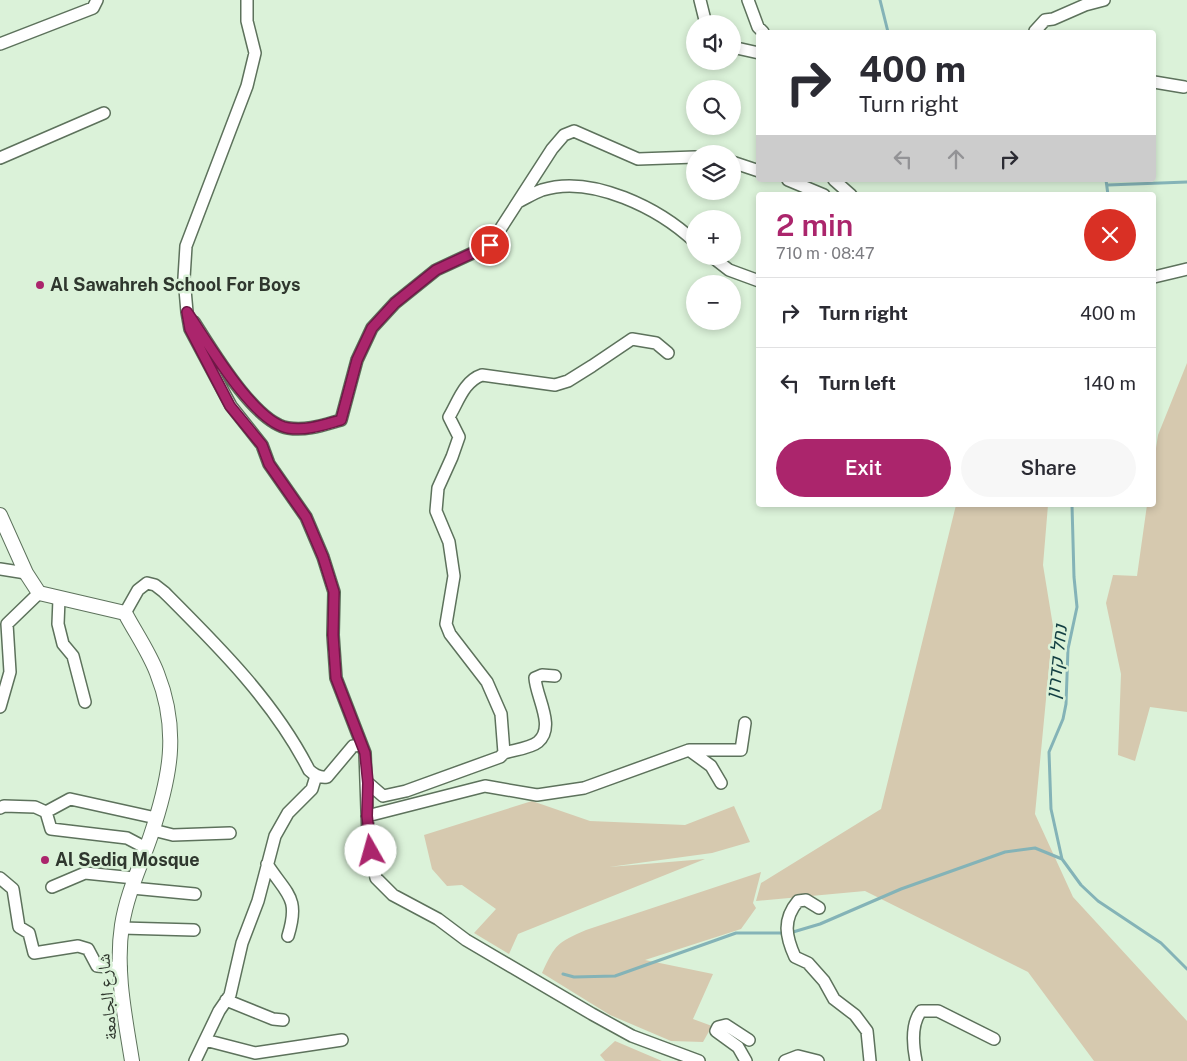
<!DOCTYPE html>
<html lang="en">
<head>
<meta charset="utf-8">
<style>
  :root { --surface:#fff; --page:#f7f7f7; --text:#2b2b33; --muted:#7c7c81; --line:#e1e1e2; --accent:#ab256c }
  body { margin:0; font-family:"Public Sans","Noto Naskh Arabic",Heebo,sans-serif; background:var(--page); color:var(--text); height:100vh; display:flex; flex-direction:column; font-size:19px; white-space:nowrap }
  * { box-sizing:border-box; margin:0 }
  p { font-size:16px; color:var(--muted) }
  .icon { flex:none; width:28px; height:28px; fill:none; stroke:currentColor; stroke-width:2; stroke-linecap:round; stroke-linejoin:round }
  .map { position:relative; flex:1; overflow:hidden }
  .details { position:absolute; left:756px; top:192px; width:400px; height:315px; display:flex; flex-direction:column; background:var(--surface); border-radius:5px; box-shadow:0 2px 8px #0003 }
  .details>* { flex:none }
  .hud { position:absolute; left:756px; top:30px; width:400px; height:152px; border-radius:5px; box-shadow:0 2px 8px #0003; background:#fff; color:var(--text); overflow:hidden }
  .controls { position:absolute; left:686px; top:15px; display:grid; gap:10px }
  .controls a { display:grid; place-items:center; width:55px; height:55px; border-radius:50%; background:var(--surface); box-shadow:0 2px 8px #0003; font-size:25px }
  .pin { position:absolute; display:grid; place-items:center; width:42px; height:42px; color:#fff; margin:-21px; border:2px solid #fff; border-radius:50%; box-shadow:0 1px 5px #0007 }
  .me { position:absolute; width:55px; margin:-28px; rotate:353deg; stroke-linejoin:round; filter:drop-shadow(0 0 4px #0008) }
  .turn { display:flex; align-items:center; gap:18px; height:105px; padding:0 20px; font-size:22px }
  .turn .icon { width:65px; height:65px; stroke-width:2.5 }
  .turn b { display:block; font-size:35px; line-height:42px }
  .lanes { display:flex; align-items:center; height:48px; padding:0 20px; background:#0003; justify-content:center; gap:25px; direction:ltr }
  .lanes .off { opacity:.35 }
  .round { display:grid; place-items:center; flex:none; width:52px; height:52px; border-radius:26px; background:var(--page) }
  .summary { display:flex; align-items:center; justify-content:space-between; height:85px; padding:0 20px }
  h1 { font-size:30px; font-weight:600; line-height:38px; color:var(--accent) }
  .action { display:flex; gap:10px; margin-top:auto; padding:10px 20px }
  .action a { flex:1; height:58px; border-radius:30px; background:var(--accent); color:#fff; font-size:20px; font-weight:600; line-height:58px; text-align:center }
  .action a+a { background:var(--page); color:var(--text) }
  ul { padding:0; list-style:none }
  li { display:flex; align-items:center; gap:15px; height:70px; padding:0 20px; border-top:1px solid var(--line) }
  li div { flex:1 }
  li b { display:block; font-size:19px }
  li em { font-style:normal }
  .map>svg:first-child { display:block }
  .grass { fill:#d6c9af }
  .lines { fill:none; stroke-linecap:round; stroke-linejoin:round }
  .stream { stroke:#84b3b7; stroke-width:3 }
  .minor-casing { stroke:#5d725c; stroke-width:14 }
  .major-casing { stroke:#5d725c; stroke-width:16 }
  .minor { stroke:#fff; stroke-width:11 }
  .major { stroke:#fff; stroke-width:14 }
  .route-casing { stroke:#6f1846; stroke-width:12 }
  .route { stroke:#ab256c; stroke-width:9 }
  .poi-dot { fill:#ab256c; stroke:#dbf2d9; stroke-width:2 }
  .labels { text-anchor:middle; stroke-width:5; stroke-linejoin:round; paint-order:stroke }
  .poi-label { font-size:18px; font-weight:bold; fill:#2f372e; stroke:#dbf2d9; text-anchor:start }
  .street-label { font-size:18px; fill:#2f372e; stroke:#dbf2d9 }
  .water-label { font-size:19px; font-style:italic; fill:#123e42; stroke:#dbf2d9 }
</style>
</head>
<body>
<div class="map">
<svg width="1187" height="1061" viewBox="0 0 1187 1061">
  <rect width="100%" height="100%" fill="#dbf2d9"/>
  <!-- grass -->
  <path class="grass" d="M 1187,363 L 1187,712 L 1150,707 L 1135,761 L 1118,755 L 1121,674 L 1106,603 L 1113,575 L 1137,576 L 1147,505 L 1154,505 L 1154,461 L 1158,435 Z
    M 956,505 L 1048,505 L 1043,565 L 1053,626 L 1035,814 L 1073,897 L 1187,1021 L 1187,1061 L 1094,1061 L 1028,972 L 865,891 L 756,901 L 761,883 L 881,809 Z
    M 532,801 L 590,821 L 685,825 L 734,806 L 750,842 L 712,853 L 609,867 L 705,859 L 518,934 L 509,954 L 474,933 L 496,909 L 462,885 L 447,886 L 432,869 L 424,835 Z
    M 761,872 L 753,903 L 756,908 L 741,929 L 645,960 L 713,974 L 693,1019 L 712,1026 L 703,1042 L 671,1041 L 610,1015 L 542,973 C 556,943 557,943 586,930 Z
    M 615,1041 L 662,1061 L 605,1061 L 600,1055 Z"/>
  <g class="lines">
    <!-- stream -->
    <path class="stream" d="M 880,0 L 888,32
      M 1106,180 L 1108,195
      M 1108,185 L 1187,182
      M 1072,505 L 1074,577 L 1077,607 L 1068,649 L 1066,704 L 1063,719 L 1049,752 L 1051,809 L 1062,859 L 1081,885 L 1098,901 L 1161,943 L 1187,969
      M 793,932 L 820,924 L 901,889 L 1005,852 L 1035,848 L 1062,859
      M 563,974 L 574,977 L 615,976 L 736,933 L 783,933"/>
    <!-- minor casing -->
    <g class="minor-casing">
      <path id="minor" d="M 247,0 L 247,21 L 255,53 L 247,86 L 186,246 L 184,278 L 187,312 L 190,329 L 231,406 L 262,445 L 269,464 L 306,517 L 323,557 L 334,592 L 333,635 L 336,678 L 365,753 L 368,838 L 376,878 L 393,895 L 438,919 L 466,940 L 592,1014 L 632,1036 L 699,1061
        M 700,0 L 706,24
        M 748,0 L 758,27 L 763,32
        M 1037,32 L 1035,31 L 1045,20 L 1053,19 L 1085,5 L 1104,0
        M 0,44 L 93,8 L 97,0
        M 732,47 L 759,53
        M 1154,82 L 1184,87
        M 0,158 L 104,113
        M 732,162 L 759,171
        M 788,180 L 824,195
        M 834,180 L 851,195
        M 518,202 C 526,198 534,193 542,190 C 592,174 660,209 695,242
        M 711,256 L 729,270 L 759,281
        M 1154,277 L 1187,269
        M 194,322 C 212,350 255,423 288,428 C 307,431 323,425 341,420 L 357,360 L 372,328 L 395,303 L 436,270 L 490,245 L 552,149 L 564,135 L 574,131 L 638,159 L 695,157
        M 0,569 L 26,573
        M 59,599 L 58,624 L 63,644 L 73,656 L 85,702
        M 125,613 L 138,590 L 147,583 L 155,585 L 164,592 C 217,645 274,701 309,770 C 314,775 319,778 327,777 L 353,746 L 361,745
        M 0,707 L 10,672 L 7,624 L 39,593
        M 689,750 L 741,750 L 745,723
        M 504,753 C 514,750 531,748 538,742 C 556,727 536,697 535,678 L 542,675 L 555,676
        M 368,783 L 383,796 L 406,791 L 500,757 L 504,753 L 501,714 L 487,682 L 450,634 L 446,624 L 454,576 L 449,542 L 436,511 L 438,488 L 452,457 L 459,437 L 449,417 C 458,402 464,381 482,375 L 555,385 L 568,381 L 592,366 L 632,339 L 656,343 L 668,353
        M 0,808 L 4,806 L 35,807 L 46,812 L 51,829 L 127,838 L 146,848
        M 46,812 L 70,799 L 156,818
        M 367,816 L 485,786 L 537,795 L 584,788 L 689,750 L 711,766 L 721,783
        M 153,830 L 173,835 L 230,833
        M 267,864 C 287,895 300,897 288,936
        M 0,878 L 13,889 L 19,927 L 29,933 L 34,953 L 78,946 L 88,949 L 97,966 L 121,968
        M 52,887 L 85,873 L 134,878
        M 132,888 L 195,894
        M 819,908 L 806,900 L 798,901 C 782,920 786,937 795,957 L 808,963 L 824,981 L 834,999 L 855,1015 L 867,1031 L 870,1061
        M 122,928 L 194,930
        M 226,1000 L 273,1019 L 283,1020
        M 205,1040 L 255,1053 L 342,1040
        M 195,1061 L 219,1011 L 230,995 L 242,943 L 258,901 L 275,836 L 288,813 L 312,789 L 316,776
        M 746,1061 L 738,1047 L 716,1031 L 718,1027 L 726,1025 L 749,1040
        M 785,1061 L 798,1056 L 818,1061
        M 916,1061 C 913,1046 911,1024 921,1011 L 938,1011 L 994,1039"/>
    </g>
    <!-- major casing -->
    <g class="major-casing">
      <path id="major" d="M 0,515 L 26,573 L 39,593 L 125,613 C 135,632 149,652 157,673 C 180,731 170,778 151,835 C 141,865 127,893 122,925 C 115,970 125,1017 132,1061"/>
    </g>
    <!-- minor -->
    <use href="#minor" class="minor"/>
    <!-- major -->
    <use href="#major" class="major"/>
  </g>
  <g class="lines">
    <!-- route casing -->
    <g class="route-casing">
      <path id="route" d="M 371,851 L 367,816 L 368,783 L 365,753 L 336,678 L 333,635 L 334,592 L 323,557 L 306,517 L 269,464 L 262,445 L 230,406 L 190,329 L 187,312 C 207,341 253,422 288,428 C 307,431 323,425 341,420 L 357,360 L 372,328 L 395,303 L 436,270 L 490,245"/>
    </g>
    <!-- route -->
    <use href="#route" class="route"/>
  </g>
  <!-- markers -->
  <g class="poi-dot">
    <circle cx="40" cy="285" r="5"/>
    <circle cx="45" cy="860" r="5"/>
  </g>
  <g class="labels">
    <!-- poi labels -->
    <g class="poi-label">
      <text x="50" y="291">Al Sawahreh School For Boys</text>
      <text x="55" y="866">Al Sediq Mosque</text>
    </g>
    <!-- street labels -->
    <g class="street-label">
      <text transform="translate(107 997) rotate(-95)" y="6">شارع الجامعة</text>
    </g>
    <!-- water labels -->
    <g class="water-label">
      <text transform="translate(1056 662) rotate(-84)" y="7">נחל קדרון</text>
    </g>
  </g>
</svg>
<div class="controls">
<a><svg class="icon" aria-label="sound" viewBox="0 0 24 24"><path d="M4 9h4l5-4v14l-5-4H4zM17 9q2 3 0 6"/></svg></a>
<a><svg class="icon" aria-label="search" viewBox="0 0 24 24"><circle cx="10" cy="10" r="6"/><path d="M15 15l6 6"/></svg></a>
<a><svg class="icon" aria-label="layers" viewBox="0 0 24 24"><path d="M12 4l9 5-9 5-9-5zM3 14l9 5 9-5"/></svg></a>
<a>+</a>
<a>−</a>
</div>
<div class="pin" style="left:490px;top:245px;background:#d93025"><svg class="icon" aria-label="arrive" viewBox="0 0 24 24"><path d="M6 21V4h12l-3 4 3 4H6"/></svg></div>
<svg class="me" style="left:371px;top:851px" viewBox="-20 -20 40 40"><circle r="19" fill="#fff"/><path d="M0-13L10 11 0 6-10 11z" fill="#ab256c"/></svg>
<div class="hud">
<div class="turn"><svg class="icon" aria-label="right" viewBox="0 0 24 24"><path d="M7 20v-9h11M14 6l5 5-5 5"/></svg><div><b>400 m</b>Turn right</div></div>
<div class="lanes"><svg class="icon off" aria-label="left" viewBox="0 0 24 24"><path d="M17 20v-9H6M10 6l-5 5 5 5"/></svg><svg class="icon off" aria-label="ahead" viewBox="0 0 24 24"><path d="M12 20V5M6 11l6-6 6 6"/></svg><svg class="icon" aria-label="right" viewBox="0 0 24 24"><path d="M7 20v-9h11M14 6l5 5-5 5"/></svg></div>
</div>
<section class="details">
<div class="summary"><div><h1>2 min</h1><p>710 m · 08:47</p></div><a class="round" style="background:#d93025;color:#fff"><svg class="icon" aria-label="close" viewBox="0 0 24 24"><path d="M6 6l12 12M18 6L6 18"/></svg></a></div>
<ul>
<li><svg class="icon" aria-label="right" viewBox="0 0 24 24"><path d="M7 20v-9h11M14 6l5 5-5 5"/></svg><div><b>Turn right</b></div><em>400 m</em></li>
<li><svg class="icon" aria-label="left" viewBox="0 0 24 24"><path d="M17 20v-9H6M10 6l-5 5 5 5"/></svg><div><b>Turn left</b></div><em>140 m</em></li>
</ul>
<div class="action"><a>Exit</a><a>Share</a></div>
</section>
</div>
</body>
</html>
